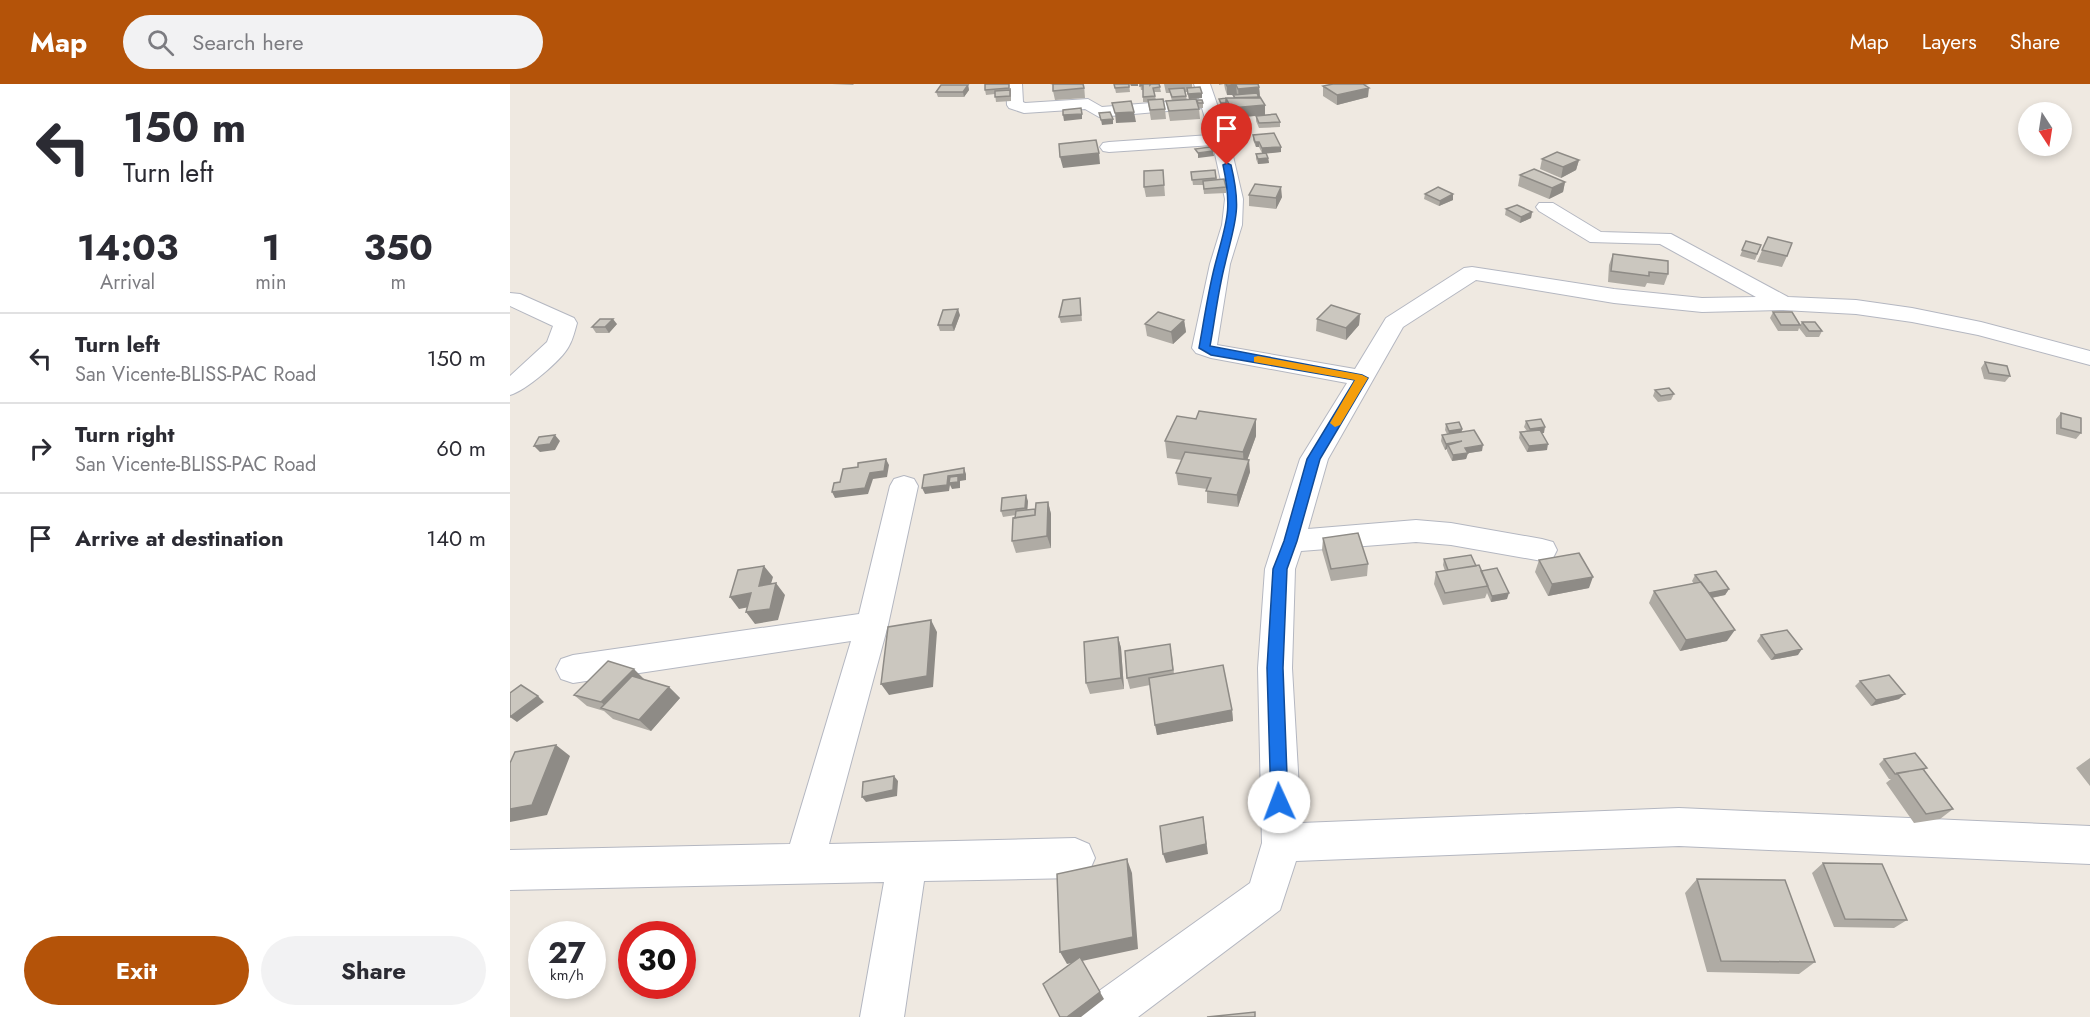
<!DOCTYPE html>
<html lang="en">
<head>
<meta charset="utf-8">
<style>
  :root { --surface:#fff; --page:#f2f2f3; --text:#2b2b33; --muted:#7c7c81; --line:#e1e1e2; --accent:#b45309 }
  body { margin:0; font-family:Jost,sans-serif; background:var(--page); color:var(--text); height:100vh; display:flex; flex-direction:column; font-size:22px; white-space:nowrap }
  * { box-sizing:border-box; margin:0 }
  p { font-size:20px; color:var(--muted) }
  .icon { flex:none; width:33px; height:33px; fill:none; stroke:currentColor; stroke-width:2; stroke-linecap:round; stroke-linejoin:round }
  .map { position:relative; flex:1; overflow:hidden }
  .sheet { display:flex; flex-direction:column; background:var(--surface); width:510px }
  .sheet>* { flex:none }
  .guide { background:#fff; color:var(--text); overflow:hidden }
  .needle { width:39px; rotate:168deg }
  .buttons { position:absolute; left:1508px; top:18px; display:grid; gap:12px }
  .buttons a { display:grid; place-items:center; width:54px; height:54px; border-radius:50%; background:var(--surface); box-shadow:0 3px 9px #0003; font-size:30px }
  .speed { position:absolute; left:18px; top:837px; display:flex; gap:12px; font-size:30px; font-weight:700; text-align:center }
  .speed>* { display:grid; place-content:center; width:78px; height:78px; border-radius:50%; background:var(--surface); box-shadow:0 3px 9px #0003; line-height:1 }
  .speed small { font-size:15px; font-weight:400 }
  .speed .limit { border:9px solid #d22; background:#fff; color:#111 }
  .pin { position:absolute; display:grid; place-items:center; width:51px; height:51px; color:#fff; margin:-62px -26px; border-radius:50% 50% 50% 0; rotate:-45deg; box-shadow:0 0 6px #0007 }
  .pin .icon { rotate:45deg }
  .me { position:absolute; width:66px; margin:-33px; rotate:358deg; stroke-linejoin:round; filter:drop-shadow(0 0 4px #0008) }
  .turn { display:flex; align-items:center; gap:21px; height:126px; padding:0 24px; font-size:27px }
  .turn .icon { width:78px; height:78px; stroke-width:2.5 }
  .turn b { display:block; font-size:42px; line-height:51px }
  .eta { display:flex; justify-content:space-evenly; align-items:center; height:102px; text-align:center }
  .eta b { font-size:36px; font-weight:700; line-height:42px }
  .button { display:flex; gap:12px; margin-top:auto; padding:12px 24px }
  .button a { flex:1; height:69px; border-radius:36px; background:var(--accent); color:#fff; font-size:24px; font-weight:700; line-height:69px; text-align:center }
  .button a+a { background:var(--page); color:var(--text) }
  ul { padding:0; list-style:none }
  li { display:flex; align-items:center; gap:18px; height:90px; padding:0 24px; border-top:2px solid var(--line) }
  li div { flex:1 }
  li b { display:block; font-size:22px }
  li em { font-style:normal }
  header { display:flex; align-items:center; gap:36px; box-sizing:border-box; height:84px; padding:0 30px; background:var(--accent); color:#fff }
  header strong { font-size:28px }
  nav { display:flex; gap:33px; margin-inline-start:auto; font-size:21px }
  .search { width:420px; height:54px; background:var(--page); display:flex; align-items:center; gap:15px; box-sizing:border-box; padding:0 21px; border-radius:33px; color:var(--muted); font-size:22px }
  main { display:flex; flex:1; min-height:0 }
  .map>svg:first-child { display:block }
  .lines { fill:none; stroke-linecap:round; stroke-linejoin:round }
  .minor-casing { stroke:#b4b7c1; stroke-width:2 }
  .minor { fill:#fff; fill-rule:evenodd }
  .wall { fill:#afaba4 }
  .shaded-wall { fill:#8e8b86 }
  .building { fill:#cbc7bf; stroke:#8e8b86; stroke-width:1.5 }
  .route { fill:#1a73e8; stroke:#114b97; stroke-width:1.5 }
  .slow { fill:#f59e0b }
</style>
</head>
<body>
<header>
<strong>Map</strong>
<div class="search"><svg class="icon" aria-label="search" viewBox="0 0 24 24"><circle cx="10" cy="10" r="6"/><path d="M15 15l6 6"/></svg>Search here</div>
<nav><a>Map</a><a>Layers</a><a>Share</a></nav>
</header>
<main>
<section class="sheet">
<div class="guide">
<div class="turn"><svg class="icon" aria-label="left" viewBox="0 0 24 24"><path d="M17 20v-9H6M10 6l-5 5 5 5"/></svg><div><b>150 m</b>Turn left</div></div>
</div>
<div class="eta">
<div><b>14:03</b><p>Arrival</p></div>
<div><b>1</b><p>min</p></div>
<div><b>350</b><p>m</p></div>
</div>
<ul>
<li><svg class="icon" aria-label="left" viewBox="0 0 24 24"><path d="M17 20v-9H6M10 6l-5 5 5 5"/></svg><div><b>Turn left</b><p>San Vicente-BLISS-PAC Road</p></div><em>150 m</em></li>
<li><svg class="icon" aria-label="right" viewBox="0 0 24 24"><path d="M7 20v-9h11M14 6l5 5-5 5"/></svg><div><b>Turn right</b><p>San Vicente-BLISS-PAC Road</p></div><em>60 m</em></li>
<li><svg class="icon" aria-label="arrive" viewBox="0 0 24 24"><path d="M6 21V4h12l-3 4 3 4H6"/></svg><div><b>Arrive at destination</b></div><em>140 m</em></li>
</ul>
<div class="button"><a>Exit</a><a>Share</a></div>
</section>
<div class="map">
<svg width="1580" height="933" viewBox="0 0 1580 933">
  <rect width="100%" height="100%" fill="#efe9e1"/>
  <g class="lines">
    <!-- minor casing -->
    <g class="minor-casing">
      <path id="minor" d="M 496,0 L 512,0 L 513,18 L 515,19 L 578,15 L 592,23 L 689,15 L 684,0 L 700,0 L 719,55 L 733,115 L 732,141 L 720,180 L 707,261 L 845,285 L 876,234 L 954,184 L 962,183 L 1104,205 L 1192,214 L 1246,213 L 1150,160 L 1080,158 L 1029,127 L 1026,123 L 1029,119 L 1043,119 L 1091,148 L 1161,150 L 1278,213 L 1346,216 L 1402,224 L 1471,238 L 1580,267 L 1580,281 L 1468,251 L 1402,238 L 1346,230 L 1273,226 L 1192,228 L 1104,219 L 966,196 L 893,243 L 818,375 L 798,445 L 906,436 L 941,439 L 1032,455 L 1043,458 L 1047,466 L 1043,474 L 1032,477 L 941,461 L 906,458 L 791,467 L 785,485 L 782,584 L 791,739 L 1169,724 L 1580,742 L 1580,780 L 1169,762 L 786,777 L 770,826 L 628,933 L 569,933 L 575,917 L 740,799 L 752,759 L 748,584 L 755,485 L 790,375 L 837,299 L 701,274 L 686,269 L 682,264 L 700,180 L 712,141 L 715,115 L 703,61 L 599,68 L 593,67 L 590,63 L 593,59 L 599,58 L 700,51 L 692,24 L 589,33 L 575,25 L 514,29 L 499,24 L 497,21 Z
        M 0,209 L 10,210 L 64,234 L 67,239 C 65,246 63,255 59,262 C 52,276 15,307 0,311 L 0,292 L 37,258 L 43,242 L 0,222 Z
        M 394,392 L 404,395 L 408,402 L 378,541 L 319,760 L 565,754 L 579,760 L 585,774 L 579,788 L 565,794 L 414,797 L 394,933 L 350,933 L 374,798 L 0,806 L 0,766 L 280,760 L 341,557 L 63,599 L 51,595 L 46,585 L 51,575 L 63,571 L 349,530 L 380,402 L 384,395 Z"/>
    </g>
    <!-- minor -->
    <use href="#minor" class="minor"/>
  </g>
  <!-- wall -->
  <path class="wall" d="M 322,0 L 344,0 L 343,1 Z
    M 540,0 L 574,0 L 575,14 L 545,16 L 543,7 L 543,1 Z
    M 604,0 L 619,0 L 620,8 L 606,9 Z
    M 630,0 L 649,0 L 651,8 L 644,8 L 646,16 L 655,25 L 656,35 L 641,36 L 638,18 L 633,18 L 633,6 L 631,6 Z
    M 654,0 L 682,0 L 682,3 L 692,14 L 679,15 L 677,8 L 675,8 L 677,16 L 687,16 L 693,19 L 693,24 L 689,24 L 690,35 L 660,37 L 656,17 L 662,17 L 660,9 L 656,9 Z
    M 709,0 L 748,0 L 749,3 L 750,13 L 749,13 L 755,21 L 755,31 L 770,38 L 770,43 L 749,44 L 746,37 L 746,32 L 721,34 L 716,24 L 712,24 L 710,20 L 709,15 L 724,14 L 723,11 L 727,11 L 717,11 L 715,5 L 714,0 L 709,1 Z
    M 823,0 L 860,0 L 855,1 L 858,13 L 827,21 L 813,12 L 813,2 Z
    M 458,1 L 459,6 L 454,13 L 428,13 L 426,8 Z
    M 501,4 L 501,17 L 486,18 L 485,10 L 476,11 L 475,6 Z
    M 743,51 L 771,63 L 771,68 L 756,69 L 758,74 L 759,79 L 748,80 L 746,75 L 746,70 L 752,69 L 749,63 L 746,63 L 743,56 Z
    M 1032,75 L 1069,76 L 1066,86 L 1051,94 L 1030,85 Z
    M 653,86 L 655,112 L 636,113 L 634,103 Z
    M 705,86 L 707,96 L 716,103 L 716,109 L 694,110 L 693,101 L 683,101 L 681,88 Z
    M 1010,91 L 1055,98 L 1053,108 L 1039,115 L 1008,102 Z
    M 915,110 L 943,110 L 943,116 L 929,122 L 914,115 Z
    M 739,111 L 772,113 L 766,125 L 739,122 Z
    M 996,125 L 1022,128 L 1021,134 L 1010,139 L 995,131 Z
    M 1258,153 L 1277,172 L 1272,183 L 1247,178 Z
    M 1236,157 L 1251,161 L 1245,176 L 1230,172 Z
    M 1103,170 L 1158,190 L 1154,201 L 1137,199 L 1135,203 L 1098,198 L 1099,181 Z
    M 570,214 L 572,237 L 551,239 L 549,233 Z
    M 1263,228 L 1290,241 L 1292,238 L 1312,247 L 1309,253 L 1296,253 L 1289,244 L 1288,247 L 1268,247 L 1260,234 Z
    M 850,230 L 849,241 L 836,256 L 806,247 L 807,235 Z
    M 450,231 L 444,247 L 430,247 L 428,241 Z
    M 674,236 L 676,248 L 663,260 L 637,252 L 635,240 Z
    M 107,240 L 99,249 L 86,249 L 82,243 Z
    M 1475,278 L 1500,292 L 1495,298 L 1474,295 L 1471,284 Z
    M 1145,306 L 1164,310 L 1161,316 L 1148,318 L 1143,312 Z
    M 1551,329 L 1571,349 L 1566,355 L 1546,350 L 1546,335 Z
    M 686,335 L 746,335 L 746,352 L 737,376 L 740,388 L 728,423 L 697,419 L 697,405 L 668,401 L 666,389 L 672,376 L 657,374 L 655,357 Z
    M 1016,337 L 1034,349 L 1032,349 L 1037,366 L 1017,368 L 1009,354 L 1010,348 L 1017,347 L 1014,343 Z
    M 936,340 L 952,345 L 952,348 L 972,367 L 958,369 L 956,375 L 942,377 L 937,367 L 937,365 L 935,366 L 931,357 L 932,351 L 937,350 L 935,346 Z
    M 518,417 L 517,426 L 525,425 L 538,418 L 541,430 L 541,464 L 506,469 L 502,457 L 506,431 L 493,433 L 491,427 Z
    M 813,454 L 858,480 L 857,492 L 821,497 L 812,466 Z
    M 934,475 L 966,482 L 997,515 L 981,518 L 977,509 L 975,514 L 933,521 L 924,500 L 926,488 L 935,487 L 933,481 Z
    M 1029,476 L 1079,504 L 1038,512 L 1025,488 Z
    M 1185,491 L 1219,505 L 1215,511 L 1202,514 L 1217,557 L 1170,567 L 1139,519 L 1144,507 L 1184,500 L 1182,497 Z
    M 1251,551 L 1288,571 L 1261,576 L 1247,557 Z
    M 608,553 L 611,564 L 614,605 L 580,610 L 576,599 Z
    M 662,571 L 664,590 L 722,626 L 723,637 L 647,651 L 640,601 L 620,605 L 617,594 Z
    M 135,596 L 159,603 L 170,614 L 141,647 L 103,635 L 94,627 L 77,622 L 64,611 Z
    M 1350,597 L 1389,615 L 1361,622 L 1345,602 Z
    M 1580,674 L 1580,702 L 1566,684 Z
    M 1374,675 L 1417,684 L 1414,686 L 1443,725 L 1430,735 L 1404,739 L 1376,699 L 1381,695 L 1379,695 L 1369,680 Z
    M 1313,779 L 1397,836 L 1384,844 L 1324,843 L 1302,789 Z
    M 1187,795 L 1305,878 L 1289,890 L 1197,888 L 1175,809 Z"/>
  <!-- shaded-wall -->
  <path class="shaded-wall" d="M 620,0 L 628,0 L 628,2 L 621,2 Z
    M 717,0 L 726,1 L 727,11 L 717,11 Z
    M 458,1 L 459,6 L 454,13 L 453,8 Z
    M 749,3 L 750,13 L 729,15 L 728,5 Z
    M 859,4 L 858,13 L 827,21 L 827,11 Z
    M 692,9 L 692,14 L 679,15 L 678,10 Z
    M 711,19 L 716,19 L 716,24 L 712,24 Z
    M 755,21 L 755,31 L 721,34 L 721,24 Z
    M 624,28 L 626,38 L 606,39 L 605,29 Z
    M 572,30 L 572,35 L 554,37 L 553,31 Z
    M 603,35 L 603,40 L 592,41 L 591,36 Z
    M 745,58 L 749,58 L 749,63 L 746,63 Z
    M 771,63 L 771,68 L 752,70 L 752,64 Z
    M 703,67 L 704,72 L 688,74 L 688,69 Z
    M 589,69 L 590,80 L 553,84 L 550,73 Z
    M 758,74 L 759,79 L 748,80 L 748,75 Z
    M 1069,76 L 1066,86 L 1051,94 L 1053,83 Z
    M 1055,98 L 1053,108 L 1039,115 L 1042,104 Z
    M 771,103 L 772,113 L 766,125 L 766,114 Z
    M 943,110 L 943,116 L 929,122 L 930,117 Z
    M 1022,128 L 1021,134 L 1010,139 L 1011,133 Z
    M 448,225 L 450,231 L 444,247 L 442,241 Z
    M 850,230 L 849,241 L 836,256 L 836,244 Z
    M 103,235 L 107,240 L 99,249 L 95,243 Z
    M 674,236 L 676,248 L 663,260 L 661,248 Z
    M 746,335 L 746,352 L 734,385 L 733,368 Z
    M 1035,343 L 1034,349 L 1019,351 L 1020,345 Z
    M 952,345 L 951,351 L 938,353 L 939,347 Z
    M 45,351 L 50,357 L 45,366 L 30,368 L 24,362 Z
    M 952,357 L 938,361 L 937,365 L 935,366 L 936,360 Z
    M 1038,360 L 1037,366 L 1017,368 L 1019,362 Z
    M 973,361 L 972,367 L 953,370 L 955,364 Z
    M 958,369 L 956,375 L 942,377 L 943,371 Z
    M 376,375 L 379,381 L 377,393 L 363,395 L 358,410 L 325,414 L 322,408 L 360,389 Z
    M 739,376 L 740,388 L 728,423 L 727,411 Z
    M 454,384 L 456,390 L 456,396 L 450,397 L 450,404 L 442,405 L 440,401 L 439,407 L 415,410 L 412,404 Z
    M 516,411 L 518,417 L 517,430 L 515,424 Z
    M 538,418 L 541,430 L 541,464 L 537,452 Z
    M 254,482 L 263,493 L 257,514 L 249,502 Z
    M 1083,493 L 1079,504 L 1038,512 L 1042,500 Z
    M 266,499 L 275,511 L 268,536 L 245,540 L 236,528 Z
    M 1219,505 L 1215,511 L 1195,515 L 1198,509 Z
    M 241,509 L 250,521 L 229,525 L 220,513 Z
    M 999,509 L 997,515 L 981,518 L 982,512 Z
    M 421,536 L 427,548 L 423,603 L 379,611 L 371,600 Z
    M 1225,546 L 1217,557 L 1170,567 L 1176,556 Z
    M 608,553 L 611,564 L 614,605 L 611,594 Z
    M 1292,565 L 1288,571 L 1261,576 L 1265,571 Z
    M 124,585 L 135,596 L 101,627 L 91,618 Z
    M 159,603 L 170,614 L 141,647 L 129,636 Z
    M 1395,610 L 1389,615 L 1361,622 L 1366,616 Z
    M 28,612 L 34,618 L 7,638 L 0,633 Z
    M 722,626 L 723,637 L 647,651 L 645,641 Z
    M 46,661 L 60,672 L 37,731 L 0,738 L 0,725 Z
    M 384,692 L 388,697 L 387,712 L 356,718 L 352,713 Z
    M 693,733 L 698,770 L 656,779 L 653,770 Z
    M 617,775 L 622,789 L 628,865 L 572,877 L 594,915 L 571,933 L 557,933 L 572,877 L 557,880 L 550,868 Z"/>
  <!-- building -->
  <path class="building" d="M 475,0 L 499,0 L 499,4 L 475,6 Z
    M 543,0 L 573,0 L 574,4 L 543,7 Z
    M 604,0 L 619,0 L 619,3 L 605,4 Z
    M 630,0 L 640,0 L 640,1 L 641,0 L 649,0 L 650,3 L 643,4 L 645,12 L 633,13 L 633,1 L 630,2 Z
    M 716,0 L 748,0 L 749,3 L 728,5 L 726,1 L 717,2 Z
    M 823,0 L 853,0 L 859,4 L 827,11 L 813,2 Z
    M 431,1 L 458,1 L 453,8 L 426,8 Z
    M 690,3 L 692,9 L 678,10 L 677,4 Z
    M 674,4 L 676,12 L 662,13 L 659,5 Z
    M 500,6 L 500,12 L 485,13 L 485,7 Z
    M 747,9 L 749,14 L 725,14 L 723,11 Z
    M 750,13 L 755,21 L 721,24 L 716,14 Z
    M 716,14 L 716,19 L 711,19 L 709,15 Z
    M 653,15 L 655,25 L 640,26 L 638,16 Z
    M 686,15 L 689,25 L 659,27 L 656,17 Z
    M 687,16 L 692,16 L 693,19 L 688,19 Z
    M 621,17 L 624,28 L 605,29 L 602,19 Z
    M 571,24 L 572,30 L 553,31 L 553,26 Z
    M 600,28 L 603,35 L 591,36 L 589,29 Z
    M 766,30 L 770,38 L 749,39 L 746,32 Z
    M 764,49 L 771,63 L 752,64 L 749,58 L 745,58 L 743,51 Z
    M 586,56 L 589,69 L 550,73 L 549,60 Z
    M 700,63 L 703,67 L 688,69 L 685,65 Z
    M 1047,68 L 1069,76 L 1053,83 L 1032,75 Z
    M 756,69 L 758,74 L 748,75 L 746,70 Z
    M 1024,85 L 1055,98 L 1042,104 L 1010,91 Z
    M 653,86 L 654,101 L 634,103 L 634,87 Z
    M 705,86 L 706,94 L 682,96 L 681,88 Z
    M 714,95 L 716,103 L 694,105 L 693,97 Z
    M 745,100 L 771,103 L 766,114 L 739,111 Z
    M 928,103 L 943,110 L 930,117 L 915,110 Z
    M 1007,121 L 1022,128 L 1011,133 L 996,125 Z
    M 1258,153 L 1282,159 L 1277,172 L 1252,166 Z
    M 1236,157 L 1251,161 L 1247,170 L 1232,166 Z
    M 1103,170 L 1158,177 L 1158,190 L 1139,188 L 1139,192 L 1101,187 Z
    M 570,214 L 571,231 L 549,233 L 553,216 Z
    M 821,221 L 850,230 L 836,244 L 807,235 Z
    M 448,225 L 442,241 L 428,241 L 433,226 Z
    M 648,228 L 674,236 L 661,248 L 635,240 Z
    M 1263,228 L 1282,228 L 1290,241 L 1271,241 Z
    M 90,235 L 103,235 L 95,243 L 82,243 Z
    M 1292,238 L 1305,238 L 1312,247 L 1299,247 Z
    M 1475,278 L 1497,282 L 1500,292 L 1479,289 Z
    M 1159,304 L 1164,310 L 1151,312 L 1145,306 Z
    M 689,327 L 746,335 L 733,368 L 655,357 L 667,332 L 686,335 Z
    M 1551,329 L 1571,334 L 1571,349 L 1551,344 Z
    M 1031,335 L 1035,343 L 1020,345 L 1016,337 Z
    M 949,338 L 952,345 L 939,347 L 936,340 Z
    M 964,346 L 973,361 L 955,364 L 958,369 L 943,371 L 938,361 L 952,357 L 936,360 L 932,351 Z
    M 1030,346 L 1038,360 L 1019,362 L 1010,348 Z
    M 45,351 L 40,360 L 24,362 L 29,353 Z
    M 675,368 L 739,376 L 727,411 L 696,407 L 701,394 L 666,389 Z
    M 376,375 L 374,387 L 360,389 L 355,404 L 322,408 L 324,399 L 330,398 L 333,385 L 348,383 L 348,379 Z
    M 454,384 L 454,390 L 438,392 L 437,401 L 412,404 L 414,391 Z
    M 448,392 L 448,398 L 439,399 L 440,393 Z
    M 516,411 L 515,424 L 491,427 L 492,414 Z
    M 538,418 L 537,452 L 502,457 L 503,434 L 525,431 L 526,419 Z
    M 525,425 L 525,431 L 505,434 L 506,427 Z
    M 848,449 L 858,480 L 821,485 L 813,454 Z
    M 1069,469 L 1083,493 L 1042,500 L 1029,476 Z
    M 961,471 L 966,482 L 938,486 L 934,475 Z
    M 969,481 L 978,502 L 935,509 L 926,488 Z
    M 254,482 L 249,502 L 266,499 L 260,525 L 236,528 L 241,509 L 220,513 L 228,486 Z
    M 987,484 L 999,509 L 982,512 L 971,487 Z
    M 1206,487 L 1219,505 L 1199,509 L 1185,491 Z
    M 1191,498 L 1225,546 L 1176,556 L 1144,507 Z
    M 421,536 L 417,592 L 371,600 L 378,543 Z
    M 1277,546 L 1292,565 L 1265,571 L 1251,551 Z
    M 608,553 L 611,594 L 576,599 L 574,558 Z
    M 660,560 L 663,586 L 617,594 L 615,567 Z
    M 98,577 L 124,585 L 91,618 L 64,611 Z
    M 713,581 L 722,626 L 645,641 L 639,594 Z
    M 1379,591 L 1395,610 L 1366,616 L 1350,597 Z
    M 122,592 L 159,603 L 129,636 L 91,624 Z
    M 11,601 L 28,612 L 0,633 L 0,609 Z
    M 46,661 L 22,721 L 0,725 L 0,679 L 5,668 Z
    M 1405,669 L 1417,684 L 1385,690 L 1374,675 Z
    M 1413,685 L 1443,725 L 1416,730 L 1387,689 Z
    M 384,692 L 383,706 L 352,713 L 353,698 Z
    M 693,733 L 696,760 L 653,770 L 650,742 Z
    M 617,775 L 623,853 L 550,868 L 547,790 Z
    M 1313,779 L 1372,780 L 1397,836 L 1335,835 Z
    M 1187,795 L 1275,796 L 1305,878 L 1211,877 Z
    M 570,873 L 590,908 L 557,933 L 550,933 L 533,900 Z
    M 745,928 L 745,933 L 697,933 Z"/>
  <!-- route -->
  <path class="route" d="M 717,79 L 721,81 C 732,127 725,137 715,180 C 708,207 705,235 700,262 L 852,291 L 858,294 L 810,375 L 787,457 L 777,485 L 773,584 L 778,718 L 775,724 L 769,726 L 763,724 L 761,718 L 757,584 L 763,485 L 774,457 L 797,375 L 845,296 L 701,271 L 689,264 C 694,236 698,208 705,181 C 716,138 723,128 713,81 Z"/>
  <!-- slow -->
  <path class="slow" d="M 748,272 L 852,291 L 858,294 L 830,341 L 825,343 L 820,339 L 845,296 L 744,278 L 744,273 Z"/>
</svg>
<div class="buttons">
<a><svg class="needle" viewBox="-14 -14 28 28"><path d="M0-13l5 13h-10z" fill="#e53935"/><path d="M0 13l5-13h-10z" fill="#7c7c81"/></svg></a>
</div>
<div class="speed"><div>27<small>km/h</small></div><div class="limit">30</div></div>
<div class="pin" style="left:717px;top:81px;background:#d93025"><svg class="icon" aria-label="arrive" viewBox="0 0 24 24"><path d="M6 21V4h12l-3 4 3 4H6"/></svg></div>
<svg class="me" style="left:769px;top:718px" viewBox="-20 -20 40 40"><circle r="19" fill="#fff"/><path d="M0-13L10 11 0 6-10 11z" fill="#1a73e8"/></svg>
</div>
</main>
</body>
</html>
